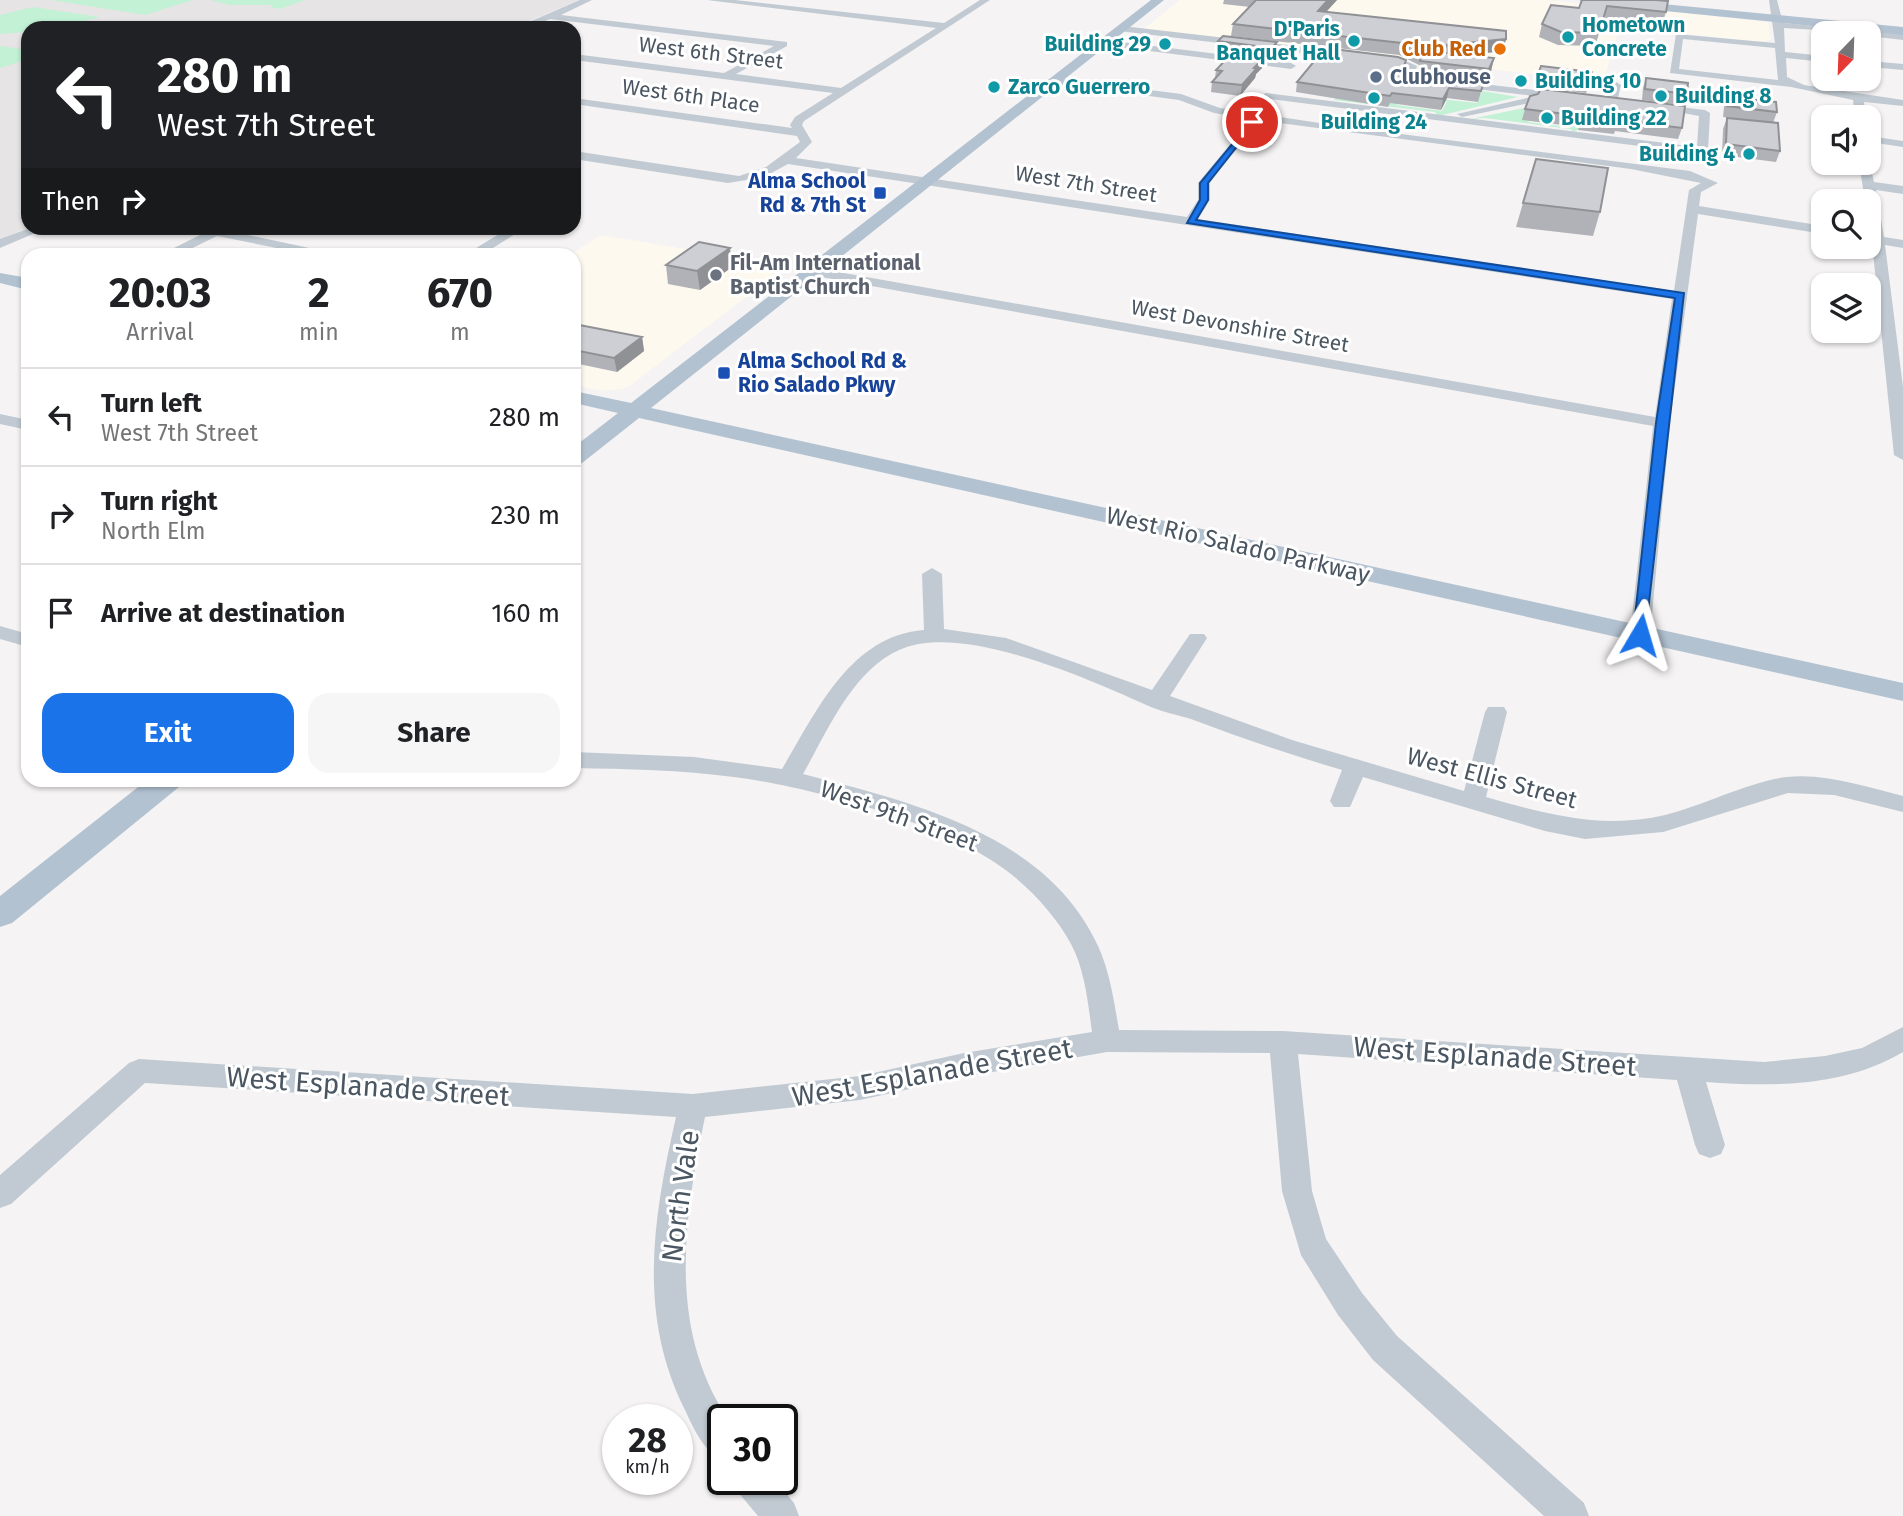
<!DOCTYPE html>
<html lang="en">
<head>
<meta charset="utf-8">
<style>
  :root { --surface:#fff; --page:#f6f6f6; --text:#202124; --muted:#757577; --line:#e0e0e0; --accent:#1a73e8 }
  body { margin:0; font-family:"Fira Sans",sans-serif; background:var(--page); color:var(--text); height:100vh; display:flex; flex-direction:column; font-size:26px; white-space:nowrap }
  * { box-sizing:border-box; margin:0 }
  p { font-size:23px; color:var(--muted) }
  .icon { flex:none; width:38px; height:38px; fill:none; stroke:currentColor; stroke-width:2; stroke-linecap:round; stroke-linejoin:round }
  .map { position:relative; flex:1; overflow:hidden }
  .sheet { position:absolute; left:21px; top:248px; width:560px; height:539px; display:flex; flex-direction:column; background:var(--surface); border-radius:21px; box-shadow:0 2px 5px #0004 }
  .sheet>* { flex:none }
  .guide { position:absolute; left:21px; top:21px; width:560px; height:214px; border-radius:21px; box-shadow:0 2px 5px #0004; background:#202124; color:#fff; overflow:hidden }
  .needle { width:46px; rotate:203deg }
  .fabs { position:absolute; left:1811px; top:21px; display:grid; gap:14px }
  .fabs a { display:grid; place-items:center; width:70px; height:70px; border-radius:14px; background:var(--surface); box-shadow:0 2px 5px #0004; font-size:35px }
  .speed { position:absolute; left:602px; top:1404px; display:flex; gap:14px; font-size:35px; font-weight:700; text-align:center }
  .speed>* { display:grid; place-content:center; width:91px; height:91px; border-radius:50%; background:var(--surface); box-shadow:0 2px 5px #0004; line-height:1 }
  .speed small { font-size:18px; font-weight:400 }
  .speed .limit { border:4px solid #111; border-radius:10px; background:#fff; color:#111 }
  .pin { position:absolute; display:grid; place-items:center; width:60px; height:60px; color:#fff; margin:-30px; border:4px solid #fff; border-radius:50%; box-shadow:0 2px 7px #0007 }
  .me { position:absolute; width:77px; margin:-38px; rotate:7deg; stroke-linejoin:round; filter:drop-shadow(0 0 5px #0008) }
  .turn { display:flex; align-items:center; gap:24px; height:147px; padding:0 21px; font-size:32px }
  .turn .icon { width:91px; height:91px; stroke-width:2.5 }
  .turn b { display:block; font-size:49px; line-height:60px }
  .then { display:flex; align-items:center; height:66px; padding:0 21px; background:#0003; gap:14px; font-size:26px }
  .eta { display:flex; justify-content:space-evenly; align-items:center; height:119px; text-align:center }
  .eta b { font-size:42px; font-weight:700; line-height:49px }
  .primary-button { display:flex; gap:14px; margin-top:auto; padding:14px 21px }
  .primary-button a { flex:1; height:80px; border-radius:21px; background:var(--accent); color:#fff; font-size:28px; font-weight:700; line-height:80px; text-align:center }
  .primary-button a+a { background:var(--page); color:var(--text) }
  ul { padding:0; list-style:none }
  li { display:flex; align-items:center; gap:21px; height:98px; padding:0 21px; border-top:2px solid var(--line) }
  li div { flex:1 }
  li b { display:block; font-size:26px }
  li em { font-style:normal }
  .map>svg:first-child { display:block }
  .commercial { fill:#fdf9ef }
  .education { fill:#e6e4e5 }
  .green { fill:#c3f1d5; fill-rule:evenodd }
  .lines { fill:none; stroke-linecap:round; stroke-linejoin:round }
  .minor { fill:#c1cad2; fill-rule:evenodd }
  .major { fill:#b3c2d1; fill-rule:evenodd }
  .wall { fill:#b0b2b7 }
  .shaded-wall { fill:#909195 }
  .building { fill:#cdcfd5; stroke:#909195; stroke-width:2 }
  .route { fill:#1a73e8; stroke:#114b97; stroke-width:2 }
  .culture-dot { fill:#0f9aa8; stroke:#fff; stroke-width:2.5 }
  .food-dot { fill:#e8710a; stroke:#fff; stroke-width:2.5 }
  .service-dot { fill:#5c6f8a; stroke:#fff; stroke-width:2.5 }
  .transit-dot { fill:#1a4fb4; stroke:#fff; stroke-width:2.5 }
  .worship-dot { fill:#6b7280; stroke:#fff; stroke-width:2.5 }
  .labels { text-anchor:middle; stroke-width:6; stroke-linejoin:round; paint-order:stroke }
  .far-culture-label { font-size:21px; font-weight:bold; fill:#0d838f; stroke:#fff; text-anchor:start }
  .far-food-label { font-size:21px; font-weight:bold; fill:#c56008; stroke:#fff; text-anchor:end }
  .far-street-label { font-size:21px; fill:#4a5661; stroke:#fff }
  .far-service-label { font-size:21px; font-weight:bold; fill:#4e5e75; stroke:#fff; text-anchor:start }
  .far-transit-label { font-size:21px; font-weight:bold; fill:#164399; stroke:#fff; text-anchor:end }
  .far-worship-label { font-size:21px; font-weight:bold; fill:#5b616d; stroke:#fff; text-anchor:start }
  .street-label { font-size:24px; fill:#4a5661; stroke:#fff }
  .near-street-label { font-size:28px; fill:#4a5661; stroke:#fff }
</style>
</head>
<body>
<div class="map">
<svg width="1903" height="1516" viewBox="0 0 1903 1516">
  <rect width="100%" height="100%" fill="#f5f3f3"/>
  <!-- commercial -->
  <path class="commercial" d="M 1180,0 L 1545,0 L 1622,7 L 1614,29 L 1619,30 L 1603,82 L 1142,30 Z
    M 1667,11 L 1768,22 L 1771,40 L 1756,42 L 1663,31 Z
    M 601,235 L 786,266 L 631,385 L 623,389 L 602,391 L 574,385 L 574,256 L 568,256 Z"/>
  <!-- education -->
  <path class="education" d="M 0,0 L 580,0 L 512,28 L 28,28 L 29,228 L 0,239 Z"/>
  <!-- green -->
  <path class="green" d="M 51,0 L 193,0 L 145,15 Z
    M 211,0 L 305,0 L 280,9 L 270,7 L 273,5 L 229,5 Z
    M 33,7 L 100,17 L 56,28 L 28,28 L 28,32 L 0,34 L 0,15 Z
    M 0,46 L 28,50 L 28,59 L 0,68 Z
    M 1342,88 L 1477,103 L 1482,91 L 1518,97 L 1438,116 L 1435,112 L 1334,100 ZM 1403,96 L 1447,101 L 1442,111 L 1397,105 Z
    M 1557,101 L 1528,122 L 1569,127 L 1573,115 L 1584,126 L 1574,132 L 1570,129 L 1485,118 L 1471,119 Z"/>
  <g class="lines">
    <!-- minor -->
    <path class="minor" d="M 580,0 L 592,0 L 561,15 L 787,42 L 787,46 L 736,74 L 841,88 L 936,28 L 707,0 L 735,0 L 944,23 L 980,0 L 990,0 L 804,121 L 802,125 L 812,142 L 796,158 L 1187,217 L 1198,200 L 1198,183 L 1251,119 L 1214,113 L 1179,100 L 1051,83 L 1050,81 L 1055,78 L 1181,94 L 1220,108 L 1346,127 L 1690,171 L 1718,183 L 1701,192 L 1699,206 L 1824,226 L 1824,234 L 1698,214 L 1670,423 L 1650,635 L 1640,641 L 1630,635 L 1653,426 L 810,275 L 803,271 L 810,267 L 1655,417 L 1672,299 L 788,164 L 764,177 L 728,183 L 574,159 L 574,151 L 739,176 L 766,167 L 800,142 L 797,136 L 574,104 L 574,98 L 792,128 L 790,125 L 795,117 L 833,93 L 574,60 L 574,54 L 724,73 L 774,46 L 550,19 L 528,28 L 515,28 ZM 1257,120 L 1631,169 L 1701,183 L 1689,190 L 1674,291 L 1198,219 L 1210,200 L 1210,183 Z
      M 1769,0 L 1777,0 L 1783,23 L 1903,34 L 1903,40 L 1869,36 L 1869,33 L 1784,28 L 1785,52 L 1824,56 L 1824,62 L 1786,58 L 1787,77 L 1804,85 L 1903,100 L 1903,106 L 1864,102 L 1866,117 L 1855,117 L 1853,100 L 1791,87 L 1670,73 L 1676,34 L 1775,43 ZM 1683,39 L 1775,48 L 1778,80 L 1679,69 Z
      M 1122,26 L 1399,58 L 1417,66 L 1414,76 L 1569,94 L 1574,97 L 1569,100 L 1408,81 L 1403,78 L 1407,69 L 1397,64 L 1119,31 Z
      M 1105,40 L 1291,63 L 1296,66 L 1291,69 L 1102,45 Z
      M 1869,61 L 1903,64 L 1903,70 L 1869,67 Z
      M 1616,82 L 1621,85 L 1617,102 L 1608,104 L 1611,85 Z
      M 1266,93 L 1697,147 L 1699,116 L 1650,107 L 1655,104 L 1705,110 L 1710,113 L 1708,151 L 1702,154 L 1262,98 L 1261,96 Z
      M 1531,97 L 1536,100 L 1535,102 L 1462,117 L 1457,114 Z
      M 1869,136 L 1903,141 L 1903,147 L 1869,142 Z
      M 1869,160 L 1874,182 L 1903,186 L 1903,194 L 1876,190 L 1884,237 L 1903,240 L 1903,248 L 1885,245 L 1903,387 L 1903,460 L 1894,455 L 1872,243 L 1869,243 L 1869,201 L 1865,201 L 1859,163 Z
      M 30,228 L 47,228 L 0,248 L 0,239 Z
      M 214,228 L 230,228 L 229,231 L 347,256 L 317,256 L 217,236 L 176,256 L 158,256 Z
      M 509,228 L 525,228 L 480,256 L 463,256 Z
      M 0,414 L 28,420 L 28,430 L 0,424 Z
      M 932,568 L 942,574 L 944,629 L 1006,638 L 1152,690 L 1190,634 L 1204,634 L 1207,638 L 1170,696 L 1292,740 L 1464,791 L 1485,712 L 1488,707 L 1504,707 L 1507,712 L 1486,797 C 1545,814 1603,830 1665,815 C 1702,806 1751,781 1787,777 C 1826,773 1866,787 1903,796 L 1903,812 L 1834,795 L 1788,793 L 1663,832 L 1585,839 L 1545,831 L 1363,777 L 1350,807 L 1334,807 L 1330,801 L 1342,770 C 1291,755 1241,738 1191,719 C 1178,715 1163,712 1151,707 C 1091,680 961,621 899,650 C 852,671 827,732 803,774 C 911,802 1047,834 1098,946 C 1110,972 1114,1002 1119,1030 L 1283,1031 L 1764,1062 L 1825,1056 L 1862,1048 L 1903,1027 L 1903,1052 C 1844,1087 1773,1087 1706,1082 L 1725,1145 L 1721,1154 L 1710,1158 L 1699,1154 L 1695,1145 L 1677,1080 L 1298,1054 L 1312,1191 L 1326,1239 L 1362,1293 L 1397,1336 L 1584,1503 L 1589,1516 L 1544,1516 L 1373,1360 L 1338,1315 L 1301,1255 L 1282,1191 L 1270,1053 L 1107,1052 L 964,1077 L 860,1100 L 705,1117 C 684,1218 667,1328 728,1419 L 723,1419 L 723,1460 C 703,1451 694,1429 685,1410 C 637,1314 653,1218 676,1117 L 145,1083 L 11,1204 L 0,1208 L 0,1175 L 129,1063 L 139,1059 L 693,1094 L 860,1076 L 964,1053 L 1092,1032 C 1088,1003 1085,970 1071,944 C 1054,912 1022,879 991,860 C 931,820 805,786 734,777 C 681,770 627,769 574,768 L 574,752 L 694,757 L 782,769 C 815,714 850,635 924,630 L 922,574 Z
      M 0,626 L 28,634 L 28,647 L 0,639 Z
      M 733,1479 L 774,1479 L 794,1503 L 799,1516 L 758,1516 L 738,1492 Z"/>
    <!-- major -->
    <path class="major" d="M 1151,0 L 1164,0 L 651,408 L 1903,683 L 1903,701 L 639,418 L 582,463 L 574,465 L 574,447 L 618,413 L 574,403 L 574,391 L 631,403 Z
      M 1579,0 L 1621,0 L 1903,27 L 1903,35 L 1585,3 Z
      M 0,273 L 28,278 L 28,290 L 0,283 Z
      M 147,780 L 183,780 L 179,787 L 12,923 L 0,927 L 0,896 Z"/>
  </g>
  <!-- wall -->
  <path class="wall" d="M 1224,0 L 1337,0 L 1326,12 L 1506,39 L 1503,51 L 1467,55 L 1494,58 L 1491,71 L 1486,82 L 1417,74 L 1419,65 L 1399,55 L 1231,36 L 1233,24 L 1250,7 L 1223,4 Z
    M 1582,0 L 1666,0 L 1666,12 L 1662,24 L 1604,19 L 1595,46 L 1558,45 L 1539,37 L 1542,24 L 1579,8 Z
    M 1218,41 L 1277,42 L 1276,52 L 1271,58 L 1217,51 Z
    M 1263,58 L 1262,68 L 1256,74 L 1255,78 L 1240,96 L 1211,92 L 1212,82 L 1215,78 L 1216,70 Z
    M 1406,60 L 1404,69 L 1410,73 L 1484,82 L 1478,102 L 1447,98 L 1441,110 L 1390,103 L 1388,107 L 1296,92 L 1297,82 Z
    M 1592,72 L 1586,93 L 1534,87 L 1537,77 Z
    M 1646,78 L 1687,94 L 1683,105 L 1642,100 L 1643,88 Z
    M 1727,97 L 1777,112 L 1773,123 L 1780,151 L 1776,162 L 1722,155 L 1723,129 L 1727,118 L 1764,122 L 1723,117 L 1724,107 Z
    M 1525,109 L 1682,128 L 1678,139 L 1615,131 L 1614,134 L 1578,130 L 1579,127 L 1522,120 Z
    M 1523,203 L 1600,212 L 1593,236 L 1516,227 Z
    M 666,265 L 732,267 L 700,290 L 668,284 Z
    M 574,324 L 642,337 L 644,351 L 617,372 L 574,363 Z"/>
  <!-- shaded-wall -->
  <path class="shaded-wall" d="M 1328,0 L 1337,0 L 1316,23 L 1318,11 Z
    M 1506,39 L 1503,51 L 1444,58 L 1447,45 Z
    M 1277,42 L 1276,52 L 1271,58 L 1272,48 Z
    M 1263,58 L 1262,68 L 1256,74 L 1255,78 L 1240,96 L 1242,85 L 1254,68 Z
    M 1494,58 L 1491,71 L 1486,82 L 1489,69 Z
    M 1449,88 L 1447,98 L 1441,110 L 1443,99 Z
    M 730,248 L 732,267 L 700,290 L 697,271 Z
    M 642,337 L 644,351 L 617,372 L 614,358 Z"/>
  <!-- building -->
  <path class="building" d="M 1256,0 L 1328,0 L 1318,11 L 1506,31 L 1506,39 L 1447,45 L 1447,53 L 1494,58 L 1489,69 L 1420,61 L 1422,52 L 1402,43 L 1233,24 Z
    M 1582,0 L 1656,0 L 1668,1 L 1666,12 L 1607,6 L 1599,33 L 1561,32 L 1542,24 L 1551,5 L 1579,8 Z
    M 1223,36 L 1277,42 L 1272,48 L 1218,41 Z
    M 1325,48 L 1398,57 L 1406,60 L 1403,69 L 1410,73 L 1484,82 L 1481,91 L 1449,88 L 1443,99 L 1392,93 L 1390,96 L 1297,82 Z
    M 1231,54 L 1263,58 L 1254,68 L 1257,68 L 1242,85 L 1212,82 L 1222,71 L 1216,70 Z
    M 1541,66 L 1592,72 L 1589,83 L 1537,77 Z
    M 1646,78 L 1688,83 L 1687,94 L 1645,89 Z
    M 1541,89 L 1685,106 L 1682,128 L 1618,120 L 1617,123 L 1581,119 L 1582,116 L 1525,109 L 1530,96 L 1538,94 Z
    M 1727,97 L 1776,102 L 1777,112 L 1727,106 Z
    M 1727,118 L 1778,123 L 1780,151 L 1726,144 Z
    M 1536,159 L 1608,168 L 1600,212 L 1523,203 Z
    M 699,242 L 730,248 L 697,271 L 666,265 Z
    M 574,324 L 642,337 L 614,358 L 574,350 Z"/>
  <!-- route -->
  <path class="route" d="M 1252,120 L 1255,124 L 1208,183 L 1208,200 L 1196,220 L 1684,293 L 1645,638 L 1635,638 L 1633,635 L 1656,423 L 1675,298 L 1187,223 L 1200,200 L 1200,183 Z"/>
  <!-- markers -->
  <g class="culture-dot">
    <circle cx="1568" cy="37" r="7"/>
    <circle cx="1354" cy="41" r="7"/>
    <circle cx="1165" cy="44" r="7"/>
    <circle cx="1521" cy="81" r="7"/>
    <circle cx="994" cy="87" r="7"/>
    <circle cx="1661" cy="96" r="7"/>
    <circle cx="1374" cy="98" r="7"/>
    <circle cx="1547" cy="118" r="7"/>
    <circle cx="1749" cy="154" r="7"/>
  </g>
  <circle class="food-dot" cx="1500" cy="49" r="7"/>
  <circle class="service-dot" cx="1376" cy="77" r="7"/>
  <g class="transit-dot">
    <rect x="873" y="186" width="14" height="14" rx="3.5"/>
    <rect x="717" y="366" width="14" height="14" rx="3.5"/>
  </g>
  <circle class="worship-dot" cx="716" cy="275" r="7"/>
  <g class="labels">
    <!-- far-culture labels -->
    <g class="far-culture-label">
      <text x="1582" y="32">Hometown<tspan x="1582" dy="24">Concrete</tspan></text>
      <text x="1340" y="36" text-anchor="end">D'Paris<tspan x="1340" dy="24">Banquet Hall</tspan></text>
      <text x="1151" y="51" text-anchor="end">Building 29</text>
      <text x="1535" y="88">Building 10</text>
      <text x="1008" y="94">Zarco Guerrero</text>
      <text x="1675" y="103">Building 8</text>
      <text x="1561" y="125">Building 22</text>
      <text x="1374" y="129" text-anchor="middle">Building 24</text>
      <text x="1735" y="161" text-anchor="end">Building 4</text>
    </g>
    <!-- far-food labels -->
    <g class="far-food-label">
      <text x="1486" y="56">Club Red</text>
    </g>
    <!-- far-street labels -->
    <g class="far-street-label">
      <text transform="translate(711 53) rotate(7)" y="7">West 6th Street</text>
      <text transform="translate(691 96) rotate(8)" y="7">West 6th Place</text>
      <text transform="translate(1086 184) rotate(9)" y="7">West 7th Street</text>
      <text transform="translate(1240 326) rotate(10)" y="7">West Devonshire Street</text>
    </g>
    <!-- far-service labels -->
    <g class="far-service-label">
      <text x="1390" y="84">Clubhouse</text>
    </g>
    <!-- far-transit labels -->
    <g class="far-transit-label">
      <text x="866" y="188">Alma School<tspan x="866" dy="24">Rd &amp; 7th St</tspan></text>
      <text x="738" y="368" text-anchor="start">Alma School Rd &amp;<tspan x="738" dy="24">Rio Salado Pkwy</tspan></text>
    </g>
    <!-- far-worship labels -->
    <g class="far-worship-label">
      <text x="730" y="270">Fil-Am International<tspan x="730" dy="24">Baptist Church</tspan></text>
    </g>
    <!-- street labels -->
    <g class="street-label">
      <text transform="translate(1238 545) rotate(13)" y="8">West Rio Salado Parkway</text>
      <text transform="translate(1492 778) rotate(15)" y="8">West Ellis Street</text>
      <text transform="translate(899 816) rotate(20)" y="8">West 9th Street</text>
    </g>
    <!-- near-street labels -->
    <g class="near-street-label">
      <text transform="translate(1495 1056) rotate(4)" y="10">West Esplanade Street</text>
      <text transform="translate(932 1072) rotate(-10)" y="10">West Esplanade Street</text>
      <text transform="translate(368 1086) rotate(4)" y="10">West Esplanade Street</text>
      <text transform="translate(680 1196) rotate(-82)" y="10">North Vale</text>
    </g>
  </g>
</svg>
<div class="fabs">
<a><svg class="needle" viewBox="-14 -14 28 28"><path d="M0-13l5 13h-10z" fill="#e53935"/><path d="M0 13l5-13h-10z" fill="#757577"/></svg></a>
<a><svg class="icon" aria-label="sound" viewBox="0 0 24 24"><path d="M4 9h4l5-4v14l-5-4H4zM17 9q2 3 0 6"/></svg></a>
<a><svg class="icon" aria-label="search" viewBox="0 0 24 24"><circle cx="10" cy="10" r="6"/><path d="M15 15l6 6"/></svg></a>
<a><svg class="icon" aria-label="layers" viewBox="0 0 24 24"><path d="M12 4l9 5-9 5-9-5zM3 14l9 5 9-5"/></svg></a>
</div>
<div class="speed"><div>28<small>km/h</small></div><div class="limit">30</div></div>
<div class="pin" style="left:1252px;top:122px;background:#d93025"><svg class="icon" aria-label="arrive" viewBox="0 0 24 24"><path d="M6 21V4h12l-3 4 3 4H6"/></svg></div>
<svg class="me" style="left:1640px;top:635px" viewBox="-20 -20 40 40"><path d="M0-17L14 15 0 8-14 15z" fill="#1a73e8" stroke="#fff" stroke-width="4"/></svg>
<div class="guide">
<div class="turn"><svg class="icon" aria-label="left" viewBox="0 0 24 24"><path d="M17 20v-9H6M10 6l-5 5 5 5"/></svg><div><b>280 m</b>West 7th Street</div></div>
<div class="then">Then<svg class="icon" aria-label="right" viewBox="0 0 24 24"><path d="M7 20v-9h11M14 6l5 5-5 5"/></svg></div>
</div>
<section class="sheet">
<div class="eta">
<div><b>20:03</b><p>Arrival</p></div>
<div><b>2</b><p>min</p></div>
<div><b>670</b><p>m</p></div>
</div>
<ul>
<li><svg class="icon" aria-label="left" viewBox="0 0 24 24"><path d="M17 20v-9H6M10 6l-5 5 5 5"/></svg><div><b>Turn left</b><p>West 7th Street</p></div><em>280 m</em></li>
<li><svg class="icon" aria-label="right" viewBox="0 0 24 24"><path d="M7 20v-9h11M14 6l5 5-5 5"/></svg><div><b>Turn right</b><p>North Elm</p></div><em>230 m</em></li>
<li><svg class="icon" aria-label="arrive" viewBox="0 0 24 24"><path d="M6 21V4h12l-3 4 3 4H6"/></svg><div><b>Arrive at destination</b></div><em>160 m</em></li>
</ul>
<div class="primary-button"><a>Exit</a><a>Share</a></div>
</section>
</div>
</body>
</html>
